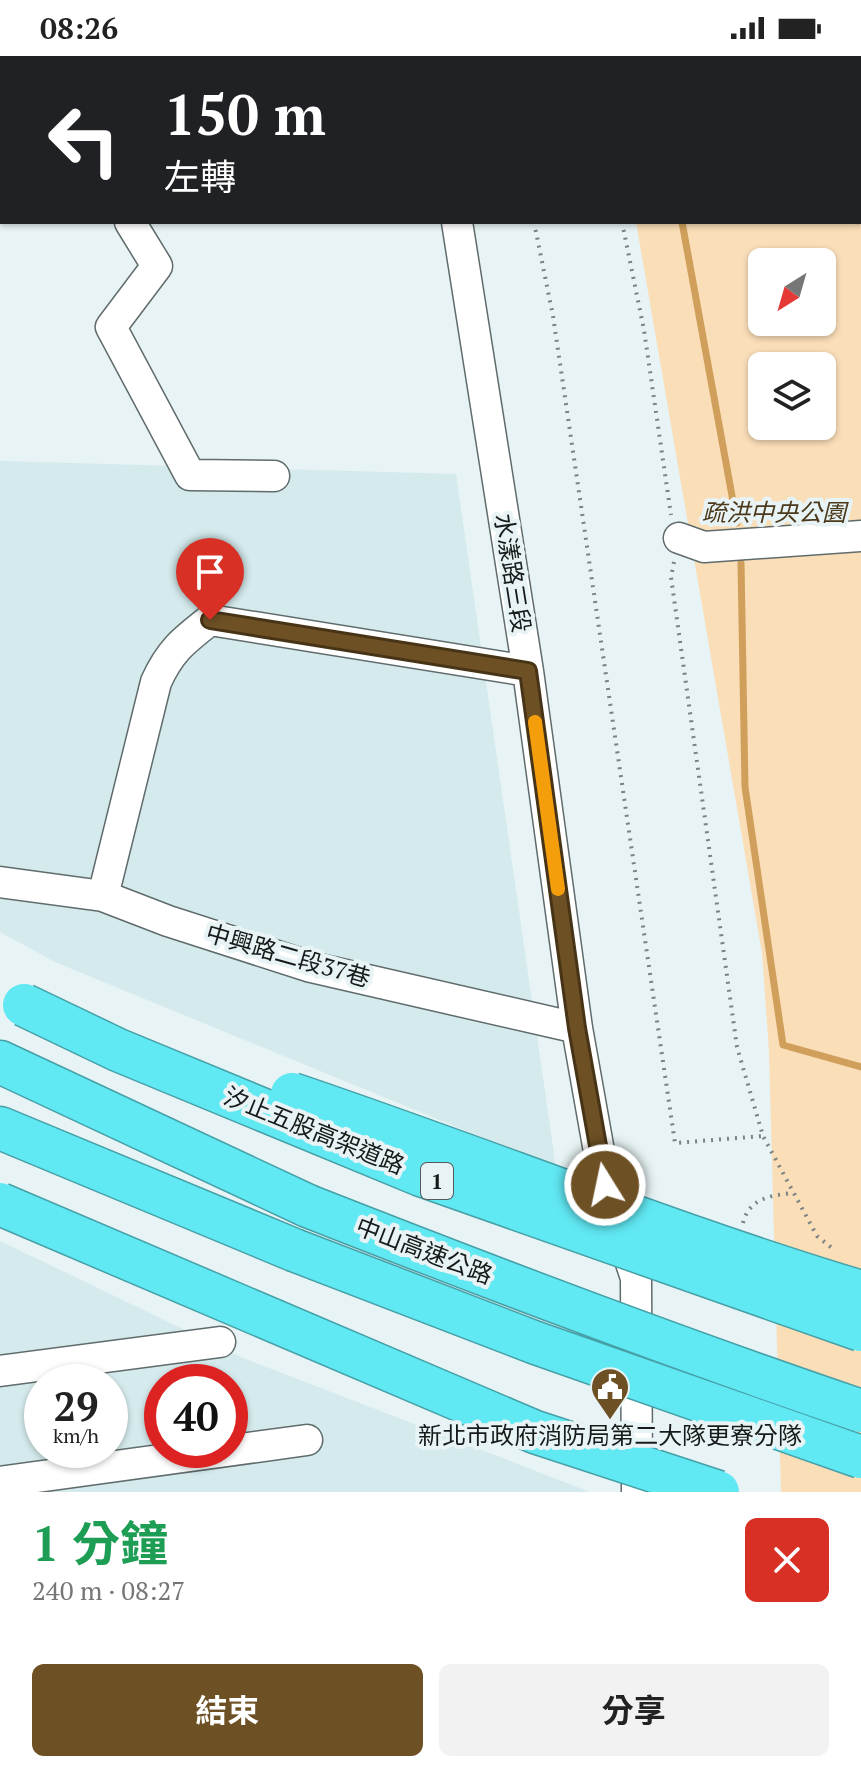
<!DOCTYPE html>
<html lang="zh-TW">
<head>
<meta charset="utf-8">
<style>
  :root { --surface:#fff; --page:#f2f2f2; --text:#222; --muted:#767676; --accent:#6d5024 }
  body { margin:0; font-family:"PT Serif","Noto Sans TC",serif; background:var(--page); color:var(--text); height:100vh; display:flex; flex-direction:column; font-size:30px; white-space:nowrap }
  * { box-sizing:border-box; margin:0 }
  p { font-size:26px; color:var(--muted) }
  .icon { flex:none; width:44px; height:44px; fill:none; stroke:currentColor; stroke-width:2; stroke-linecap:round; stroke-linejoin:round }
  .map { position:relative; height:1436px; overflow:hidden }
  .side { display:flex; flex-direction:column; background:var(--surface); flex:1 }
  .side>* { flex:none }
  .guide { position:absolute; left:0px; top:0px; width:862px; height:168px; box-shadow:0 2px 6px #0004; background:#202124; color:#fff; overflow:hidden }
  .needle { width:52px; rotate:217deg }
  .tools { position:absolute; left:748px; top:192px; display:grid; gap:16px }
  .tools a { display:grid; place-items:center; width:88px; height:88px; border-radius:12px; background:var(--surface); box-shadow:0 2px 6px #0004; font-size:40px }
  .speed { position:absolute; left:24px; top:1308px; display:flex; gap:16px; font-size:40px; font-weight:700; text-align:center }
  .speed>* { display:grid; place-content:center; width:104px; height:104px; border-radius:50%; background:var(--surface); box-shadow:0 2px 6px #0004; line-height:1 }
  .speed small { font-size:20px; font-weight:400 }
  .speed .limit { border:12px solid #d22; background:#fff; color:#111 }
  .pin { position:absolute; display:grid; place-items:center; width:68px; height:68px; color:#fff; margin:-82px -34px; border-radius:50% 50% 50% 0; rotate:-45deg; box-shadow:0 0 8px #0007 }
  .pin .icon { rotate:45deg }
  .me { position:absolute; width:88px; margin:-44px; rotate:350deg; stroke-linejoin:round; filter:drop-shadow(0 0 6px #0008) }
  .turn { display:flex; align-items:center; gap:28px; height:168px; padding:0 32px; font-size:36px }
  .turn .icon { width:104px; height:104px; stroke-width:2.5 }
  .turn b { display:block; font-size:56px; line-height:68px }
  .round { display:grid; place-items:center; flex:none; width:84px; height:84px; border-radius:12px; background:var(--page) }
  .headline { display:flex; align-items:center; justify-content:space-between; height:136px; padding:0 32px }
  h1 { font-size:48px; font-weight:700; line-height:60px; color:#1e9e55 }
  .cta { display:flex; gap:16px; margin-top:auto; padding:16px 32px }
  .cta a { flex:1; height:92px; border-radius:12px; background:var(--accent); color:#fff; font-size:32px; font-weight:700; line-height:92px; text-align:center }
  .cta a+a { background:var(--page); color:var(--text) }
  .status { display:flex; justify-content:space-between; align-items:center; height:56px; padding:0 40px; background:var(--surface); direction:ltr }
  .status svg { height:22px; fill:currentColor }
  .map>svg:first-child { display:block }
  .built { fill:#d4eaec; fill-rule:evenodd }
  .green { fill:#fadeb8; fill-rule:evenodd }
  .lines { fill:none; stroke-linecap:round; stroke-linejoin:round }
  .stream { stroke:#cf9f5b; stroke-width:7 }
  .minor-casing { stroke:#606b6c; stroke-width:33 }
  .highway-casing { stroke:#46a0a7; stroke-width:45 }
  .path { stroke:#7a8282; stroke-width:4; stroke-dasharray:2 6; stroke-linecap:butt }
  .minor { stroke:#fff; stroke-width:30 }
  .highway { stroke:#60e8f3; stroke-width:42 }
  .highway-bridge-casing { stroke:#46a0a7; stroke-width:45; stroke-linecap:butt }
  .highway-bridge { stroke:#60e8f3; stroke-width:42 }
  .route-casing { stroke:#473417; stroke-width:20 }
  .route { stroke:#6d5024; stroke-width:14 }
  .slow { stroke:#f59e0b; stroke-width:14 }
  .labels { text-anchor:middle; stroke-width:8; stroke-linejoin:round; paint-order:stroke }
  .shield { fill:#e7f3f4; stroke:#555b5b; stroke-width:2 }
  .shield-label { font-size:22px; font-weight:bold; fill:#161a1a }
  .park-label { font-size:24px; font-style:italic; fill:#4c381a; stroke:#e7f3f4 }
  .street-label { font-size:24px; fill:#161a1a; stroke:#e7f3f4 }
  .poi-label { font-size:24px; fill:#161a1a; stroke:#e7f3f4 }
</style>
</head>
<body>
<div class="status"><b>08:26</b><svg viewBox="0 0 49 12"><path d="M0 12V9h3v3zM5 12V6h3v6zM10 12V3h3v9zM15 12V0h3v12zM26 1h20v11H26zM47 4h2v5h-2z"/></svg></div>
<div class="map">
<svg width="861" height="1436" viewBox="0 0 861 1436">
  <rect width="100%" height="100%" fill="#e7f3f4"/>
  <!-- built -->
  <path class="built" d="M 0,405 L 456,418 L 556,1112 L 55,906 L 0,876 Z
    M 0,1185 L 243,1302 L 590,1436 L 0,1436 ZM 42,1326 L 110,1326 L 110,1394 L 42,1394 ZM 162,1326 L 230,1326 L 230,1394 L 162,1394 Z"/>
  <!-- green -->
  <path class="green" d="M 608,0 L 861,0 L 861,1436 L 781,1436 L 769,995 L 762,897 L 636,166 L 860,166 L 860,2 ZM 762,206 L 822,206 L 822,266 L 762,266 ZM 762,310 L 822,310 L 822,370 L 762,370 Z"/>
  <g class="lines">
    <!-- stream -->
    <path class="stream" d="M 651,0 L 651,2
      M 682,166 L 737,467
      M 741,507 L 745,731 L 783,989 L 861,1011"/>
    <!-- minor casing -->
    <g class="minor-casing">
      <path id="minor" d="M 25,0 L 26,2
        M 420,0 L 421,2
        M 130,166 L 157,210 L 111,271 L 190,419 L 274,420
        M 457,166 L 528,615 L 577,972 L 605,1129 L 636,1222 L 637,1436
        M 679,482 L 704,491 L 861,480
        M 0,826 L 103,840 L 168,865 L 311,911 L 577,972
        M 103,840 L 156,626 C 170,595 183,585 210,564 L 528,615
        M 0,1315 L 220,1286
        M 0,1426 L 307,1384"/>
    </g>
    <!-- highway casing -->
    <g class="highway-casing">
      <path id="highway" d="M 0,1006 L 308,1150
        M 0,1072 L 294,1194"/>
    </g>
    <!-- path -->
    <path class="path" d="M 500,0 L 500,2
      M 588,0 L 588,2
      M 792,0 L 793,2
      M 534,166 L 553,260 L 675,1087 L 763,1080
      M 622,166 L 644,274 L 671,459
      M 859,166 L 861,172
      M 674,506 L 671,521 L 737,991 L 763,1080 L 817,1180 L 832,1192
      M 743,1167 C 749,1142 772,1139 794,1137"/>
    <!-- minor -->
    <use href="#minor" class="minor"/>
    <!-- highway -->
    <use href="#highway" class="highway"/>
    <!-- highway-bridge casing -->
    <g class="highway-bridge-casing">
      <path id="highway-bridge" d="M 24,949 L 118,994 L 421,1119 L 861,1274
        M 292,1038 C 482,1102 668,1178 861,1236
        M 0,1148 L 535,1376 L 718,1436
        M 308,1150 C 491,1222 675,1292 861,1355
        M 294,1194 L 536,1287 L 861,1401"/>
    </g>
    <!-- highway-bridge -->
    <use href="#highway-bridge" class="highway-bridge"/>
  </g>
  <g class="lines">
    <!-- route casing -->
    <g class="route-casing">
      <path id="route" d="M 210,564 L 528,615 L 577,972 L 605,1129"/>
    </g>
    <!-- route -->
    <use href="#route" class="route"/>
    <!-- slow -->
    <path class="slow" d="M 535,666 L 558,833"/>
  </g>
  <!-- icons -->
  <defs>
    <g id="civic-pin" transform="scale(2)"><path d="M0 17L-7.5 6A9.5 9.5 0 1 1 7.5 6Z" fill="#6d5024" stroke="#e7f3f4"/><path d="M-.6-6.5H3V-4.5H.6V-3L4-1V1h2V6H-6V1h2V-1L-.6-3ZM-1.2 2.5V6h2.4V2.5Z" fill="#fff"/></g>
  </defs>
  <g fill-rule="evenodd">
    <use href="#civic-pin" x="610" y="1331"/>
  </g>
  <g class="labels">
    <!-- shield labels -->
    <rect class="shield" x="421" y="1107" width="32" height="36" rx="6"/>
    <g class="shield-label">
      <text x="437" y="1133">1</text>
    </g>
    <!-- park labels -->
    <g class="park-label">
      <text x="774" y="465">疏洪中央公園</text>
    </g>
    <!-- street labels -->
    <g class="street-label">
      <text transform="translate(512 517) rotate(81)" y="8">水漾路三段</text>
      <text transform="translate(288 900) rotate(16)" y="8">中興路二段37巷</text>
      <text transform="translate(314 1075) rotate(22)" y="8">汐止五股高架道路</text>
      <text transform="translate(424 1195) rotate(21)" y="8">中山高速公路</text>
    </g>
    <!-- poi labels -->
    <g class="poi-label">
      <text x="610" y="1388">新北市政府消防局第二大隊更寮分隊</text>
    </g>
  </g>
</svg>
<div class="tools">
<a><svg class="needle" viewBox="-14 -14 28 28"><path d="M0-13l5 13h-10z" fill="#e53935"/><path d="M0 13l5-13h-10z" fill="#767676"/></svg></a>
<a><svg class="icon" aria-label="layers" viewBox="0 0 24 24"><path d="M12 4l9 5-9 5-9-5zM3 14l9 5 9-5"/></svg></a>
</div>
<div class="speed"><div>29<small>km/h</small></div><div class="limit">40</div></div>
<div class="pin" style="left:210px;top:564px;background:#d93025"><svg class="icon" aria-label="arrive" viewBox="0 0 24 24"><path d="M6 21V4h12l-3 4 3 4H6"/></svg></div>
<svg class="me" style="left:605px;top:1129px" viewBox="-20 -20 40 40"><circle r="17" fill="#6d5024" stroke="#fff" stroke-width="3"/><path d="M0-11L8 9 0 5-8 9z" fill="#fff"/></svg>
<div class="guide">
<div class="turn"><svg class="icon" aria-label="left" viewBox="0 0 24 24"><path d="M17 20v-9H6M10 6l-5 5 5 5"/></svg><div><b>150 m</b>左轉</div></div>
</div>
</div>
<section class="side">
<div class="headline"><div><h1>1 分鐘</h1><p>240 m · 08:27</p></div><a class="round" style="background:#d93025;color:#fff"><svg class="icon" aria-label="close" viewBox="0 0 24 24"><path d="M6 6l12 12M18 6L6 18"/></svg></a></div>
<div class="cta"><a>結束</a><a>分享</a></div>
</section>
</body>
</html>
